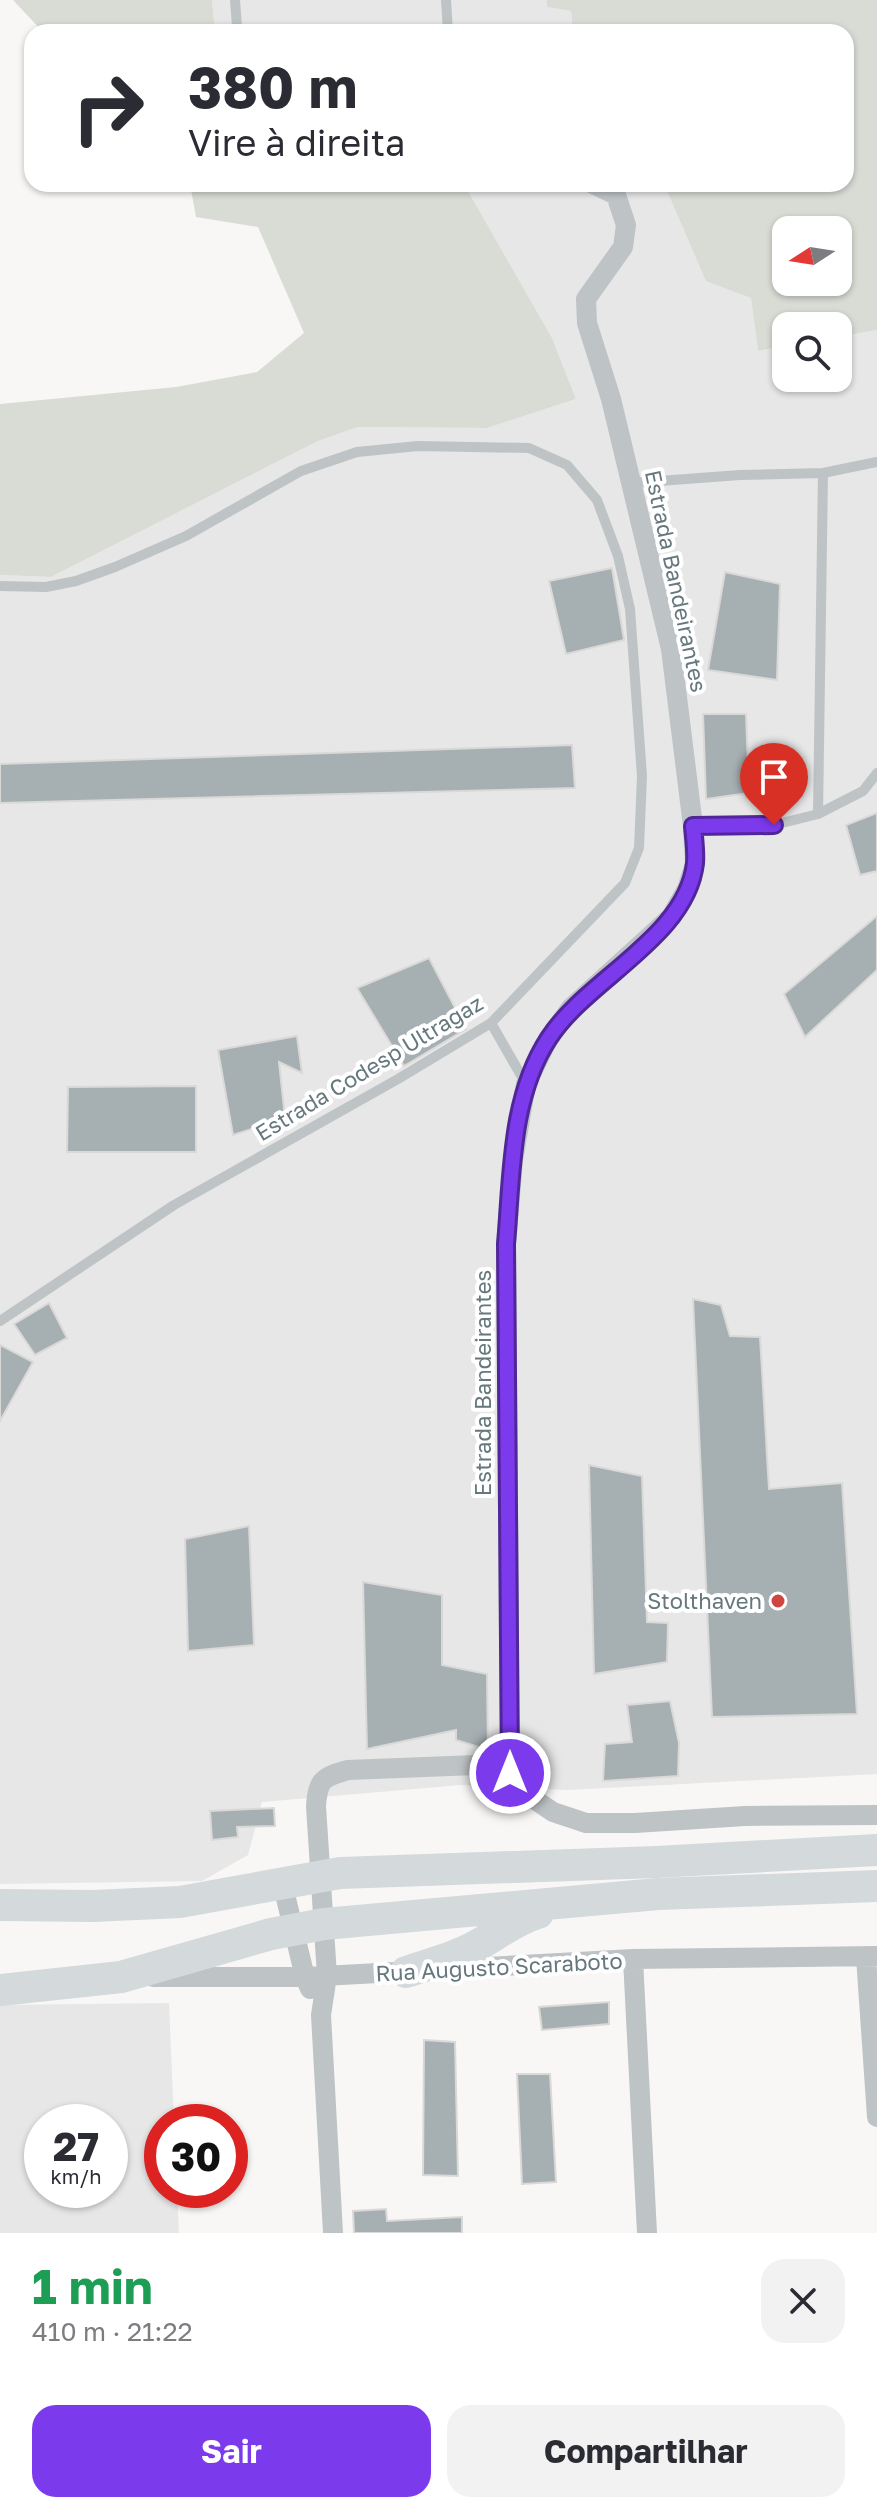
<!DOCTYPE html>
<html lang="pt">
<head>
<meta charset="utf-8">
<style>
  :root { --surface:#fff; --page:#f2f2f3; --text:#2b2b33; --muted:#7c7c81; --accent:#7c3aed }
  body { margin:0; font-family:"Golos Text",sans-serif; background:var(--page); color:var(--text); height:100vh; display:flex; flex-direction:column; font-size:30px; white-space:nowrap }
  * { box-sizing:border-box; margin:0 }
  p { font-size:26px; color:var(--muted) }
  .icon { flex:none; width:44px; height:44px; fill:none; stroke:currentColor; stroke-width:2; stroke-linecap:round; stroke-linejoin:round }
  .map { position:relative; height:2233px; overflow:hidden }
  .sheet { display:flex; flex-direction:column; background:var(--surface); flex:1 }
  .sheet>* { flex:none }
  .guide { position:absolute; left:24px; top:24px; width:830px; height:168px; border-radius:24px; box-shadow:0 2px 6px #0004; background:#fff; color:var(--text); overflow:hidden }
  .needle { width:52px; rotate:258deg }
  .tools { position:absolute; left:772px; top:216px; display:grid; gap:16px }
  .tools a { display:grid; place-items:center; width:80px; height:80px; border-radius:16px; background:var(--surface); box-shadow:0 2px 6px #0004; font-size:40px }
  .speed { position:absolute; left:24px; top:2104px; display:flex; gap:16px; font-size:40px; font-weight:700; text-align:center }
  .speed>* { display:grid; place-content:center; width:104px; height:104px; border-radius:50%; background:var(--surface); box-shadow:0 2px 6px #0004; line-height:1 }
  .speed small { font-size:20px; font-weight:400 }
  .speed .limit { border:12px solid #d22; background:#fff; color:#111 }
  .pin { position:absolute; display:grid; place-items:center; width:68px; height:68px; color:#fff; margin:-82px -34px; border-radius:50% 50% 50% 0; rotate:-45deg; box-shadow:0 0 8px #0007 }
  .pin .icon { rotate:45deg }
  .me { position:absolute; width:88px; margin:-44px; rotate:0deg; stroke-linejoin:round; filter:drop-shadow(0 0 6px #0008) }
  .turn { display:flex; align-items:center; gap:28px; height:168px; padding:0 32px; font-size:36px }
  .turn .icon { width:104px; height:104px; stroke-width:2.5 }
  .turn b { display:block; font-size:56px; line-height:68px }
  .round { display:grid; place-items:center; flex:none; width:84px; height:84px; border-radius:24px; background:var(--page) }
  .headline { display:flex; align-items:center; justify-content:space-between; height:136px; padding:0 32px }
  h1 { font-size:48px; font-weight:700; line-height:60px; color:#1e9e55 }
  .cta { display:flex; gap:16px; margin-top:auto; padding:16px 32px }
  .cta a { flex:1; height:92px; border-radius:24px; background:var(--accent); color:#fff; font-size:32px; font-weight:700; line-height:92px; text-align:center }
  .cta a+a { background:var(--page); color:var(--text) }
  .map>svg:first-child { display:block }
  .built { fill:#e6e7e6; fill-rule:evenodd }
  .green { fill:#d9dcd5; fill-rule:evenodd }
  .building { fill:#a6afb2; stroke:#dad9d8; stroke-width:2 }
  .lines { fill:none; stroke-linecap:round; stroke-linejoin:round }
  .service { stroke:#bec3c5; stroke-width:10 }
  .minor { stroke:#bec3c5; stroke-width:20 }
  .primary { stroke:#d4d9db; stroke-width:32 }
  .route-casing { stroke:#51269a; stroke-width:20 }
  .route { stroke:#7c3aed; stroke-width:14 }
  .poi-dot { fill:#cf453f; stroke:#fff; stroke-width:3 }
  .labels { text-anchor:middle; stroke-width:8; stroke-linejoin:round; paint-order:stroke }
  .street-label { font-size:22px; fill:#66787d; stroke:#fff }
  .poi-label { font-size:22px; fill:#66787d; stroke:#fff; text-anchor:end }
</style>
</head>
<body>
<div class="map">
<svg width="877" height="2233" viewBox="0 0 877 2233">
  <rect width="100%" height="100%" fill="#f8f7f6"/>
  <!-- built -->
  <path class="built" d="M 212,0 L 547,0 L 548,7 L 571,11 L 573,32 L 215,32 Z
    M 464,184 L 664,184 L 706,280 L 751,298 L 758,351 L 786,346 L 786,378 L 838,378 L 838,337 L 877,330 L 877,1774 L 568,1790 L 461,1785 L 262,1802 L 248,1855 L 202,1881 L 0,1884 L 0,575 L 51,577 L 318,441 L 358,427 L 487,428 L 576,399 L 552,338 Z
    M 169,2003 L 174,2122 L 162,2122 L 162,2190 L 177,2190 L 179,2233 L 0,2233 L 0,2005 ZM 42,2122 L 110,2122 L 110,2190 L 42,2190 Z"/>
  <!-- green -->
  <path class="green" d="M 13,0 L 212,0 L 215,32 L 43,32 Z
    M 547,0 L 877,0 L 877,330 L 838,337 L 838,326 L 786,326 L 786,346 L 758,351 L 751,298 L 706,281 L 664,184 L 846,184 L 846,32 L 573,32 L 571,11 L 547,7 ZM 786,230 L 838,230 L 838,282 L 786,282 Z
    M 190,184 L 464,184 L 552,338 L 576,399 L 487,428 L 358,427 L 318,441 L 51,577 L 0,575 L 0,404 L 176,387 L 257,372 L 304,333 L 258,227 L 196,217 Z"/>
  <!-- building -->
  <path class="building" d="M 612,568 L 624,640 L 566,654 L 549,581 Z
    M 725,572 L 780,584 L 777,680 L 708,670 Z
    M 703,714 L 746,714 L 749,793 L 706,799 Z
    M 572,745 L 575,788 L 0,803 L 0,764 Z
    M 877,813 L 877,871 L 860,875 L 846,825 Z
    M 877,916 L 877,970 L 805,1037 L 784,994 Z
    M 429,958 L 466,1029 L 404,1066 L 357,988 Z
    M 297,1036 L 302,1073 L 279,1062 L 285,1118 L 233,1135 L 218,1050 Z
    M 196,1086 L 196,1152 L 67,1152 L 68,1087 Z
    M 693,1299 L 721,1305 L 730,1336 L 760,1337 L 769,1489 L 842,1483 L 857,1714 L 712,1717 Z
    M 49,1303 L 67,1338 L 35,1355 L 14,1324 Z
    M 0,1345 L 33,1362 L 0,1421 Z
    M 589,1465 L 642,1476 L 647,1622 L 668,1623 L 667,1662 L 594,1674 Z
    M 249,1526 L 254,1645 L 188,1651 L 185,1539 Z
    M 363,1582 L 442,1595 L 442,1665 L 487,1674 L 488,1750 L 456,1740 L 456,1730 L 367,1749 Z
    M 670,1701 L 679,1743 L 678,1776 L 603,1781 L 605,1744 L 632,1742 L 627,1705 Z
    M 274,1808 L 275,1826 L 237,1827 L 238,1837 L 212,1840 L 210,1811 Z
    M 609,2002 L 609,2024 L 542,2030 L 539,2007 Z
    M 424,2040 L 455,2042 L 458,2176 L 423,2175 Z
    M 517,2074 L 550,2074 L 556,2182 L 522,2184 Z
    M 386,2209 L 387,2221 L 462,2217 L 462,2233 L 354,2233 L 353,2211 Z"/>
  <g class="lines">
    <!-- service -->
    <path class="service" d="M 235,0 L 237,27 L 240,32
      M 446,0 L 448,32
      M 632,483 L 740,475 L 823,473 L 877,462
      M 0,586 L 46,587 L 76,581 L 115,567 L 186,536 L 301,471 L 357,452 L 418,446 L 529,448 L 567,465 L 597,500 L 618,556 L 630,609 L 642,776 L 639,848 L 625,883 L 491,1023 L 398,1079 L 174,1205 L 0,1321
      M 818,814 L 863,791 L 877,773
      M 693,826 L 774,825 L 818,814 L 823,473
      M 491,1023 L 526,1084"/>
    <!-- minor -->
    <path class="minor" d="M 510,1773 L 506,1244 L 513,1160 L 526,1084 L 548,1039 L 571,1008 L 671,917 L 687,889 L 695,864 L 693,826 L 671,649 L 611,399 L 587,323 L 586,299 L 623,247 L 626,225 L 616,195 L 593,184
      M 282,1882 L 305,1977 L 310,1989
      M 866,1957 L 877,2117
      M 633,1959 L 647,2233
      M 153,1977 L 305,1977 L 633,1959 L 877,1956
      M 333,2233 L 321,2015 L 327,1976 L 316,1806 C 318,1779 323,1777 348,1770 L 476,1765 L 510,1773 L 525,1793 L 553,1812 L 586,1823 L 635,1823 L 745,1816 L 877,1815"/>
    <!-- primary -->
    <path class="primary" d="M 0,1905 L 93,1906 L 180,1902 L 340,1873 L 656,1862 L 877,1850
      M 406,1972 C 426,1965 447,1960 466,1951 C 491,1940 511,1921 538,1913
      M 0,1990 L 121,1977 L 271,1934 L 324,1924 L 658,1894 L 877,1886"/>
  </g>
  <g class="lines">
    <!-- route casing -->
    <g class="route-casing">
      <path id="route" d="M 510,1773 L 506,1244 C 512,1176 510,1097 549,1038 C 587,979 687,937 695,863 C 696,851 694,838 693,826 L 774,825"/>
    </g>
    <!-- route -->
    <use href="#route" class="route"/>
  </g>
  <!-- markers -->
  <circle class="poi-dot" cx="778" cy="1601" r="8"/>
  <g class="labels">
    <!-- street labels -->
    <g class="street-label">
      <text transform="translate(676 581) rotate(78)" y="8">Estrada Bandeirantes</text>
      <text transform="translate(369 1068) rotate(-31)" y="8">Estrada Codesp Ultragaz</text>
      <text transform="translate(483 1383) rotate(-90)" y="8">Estrada Bandeirantes</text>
      <text transform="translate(499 1967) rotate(-3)" y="8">Rua Augusto Scaraboto</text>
    </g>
    <!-- poi labels -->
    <g class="poi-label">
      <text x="762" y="1609">Stolthaven</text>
    </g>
  </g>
</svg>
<div class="tools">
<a><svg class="needle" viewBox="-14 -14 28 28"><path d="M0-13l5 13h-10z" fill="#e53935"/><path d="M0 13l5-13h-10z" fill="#7c7c81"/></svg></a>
<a><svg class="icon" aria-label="search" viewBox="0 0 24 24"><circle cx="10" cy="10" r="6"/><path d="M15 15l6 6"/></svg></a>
</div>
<div class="speed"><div>27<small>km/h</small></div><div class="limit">30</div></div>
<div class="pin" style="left:774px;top:825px;background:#d93025"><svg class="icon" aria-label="arrive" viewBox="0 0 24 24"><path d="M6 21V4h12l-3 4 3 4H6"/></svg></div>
<svg class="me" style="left:510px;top:1773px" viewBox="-20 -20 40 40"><circle r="17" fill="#7c3aed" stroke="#fff" stroke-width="3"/><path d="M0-11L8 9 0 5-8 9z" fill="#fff"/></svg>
<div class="guide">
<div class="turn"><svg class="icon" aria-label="right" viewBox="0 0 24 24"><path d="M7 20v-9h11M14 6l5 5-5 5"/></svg><div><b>380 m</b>Vire à direita</div></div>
</div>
</div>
<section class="sheet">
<div class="headline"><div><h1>1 min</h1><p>410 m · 21:22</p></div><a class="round"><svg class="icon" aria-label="close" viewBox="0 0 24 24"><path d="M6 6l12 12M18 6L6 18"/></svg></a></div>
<div class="cta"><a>Sair</a><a>Compartilhar</a></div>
</section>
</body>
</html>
